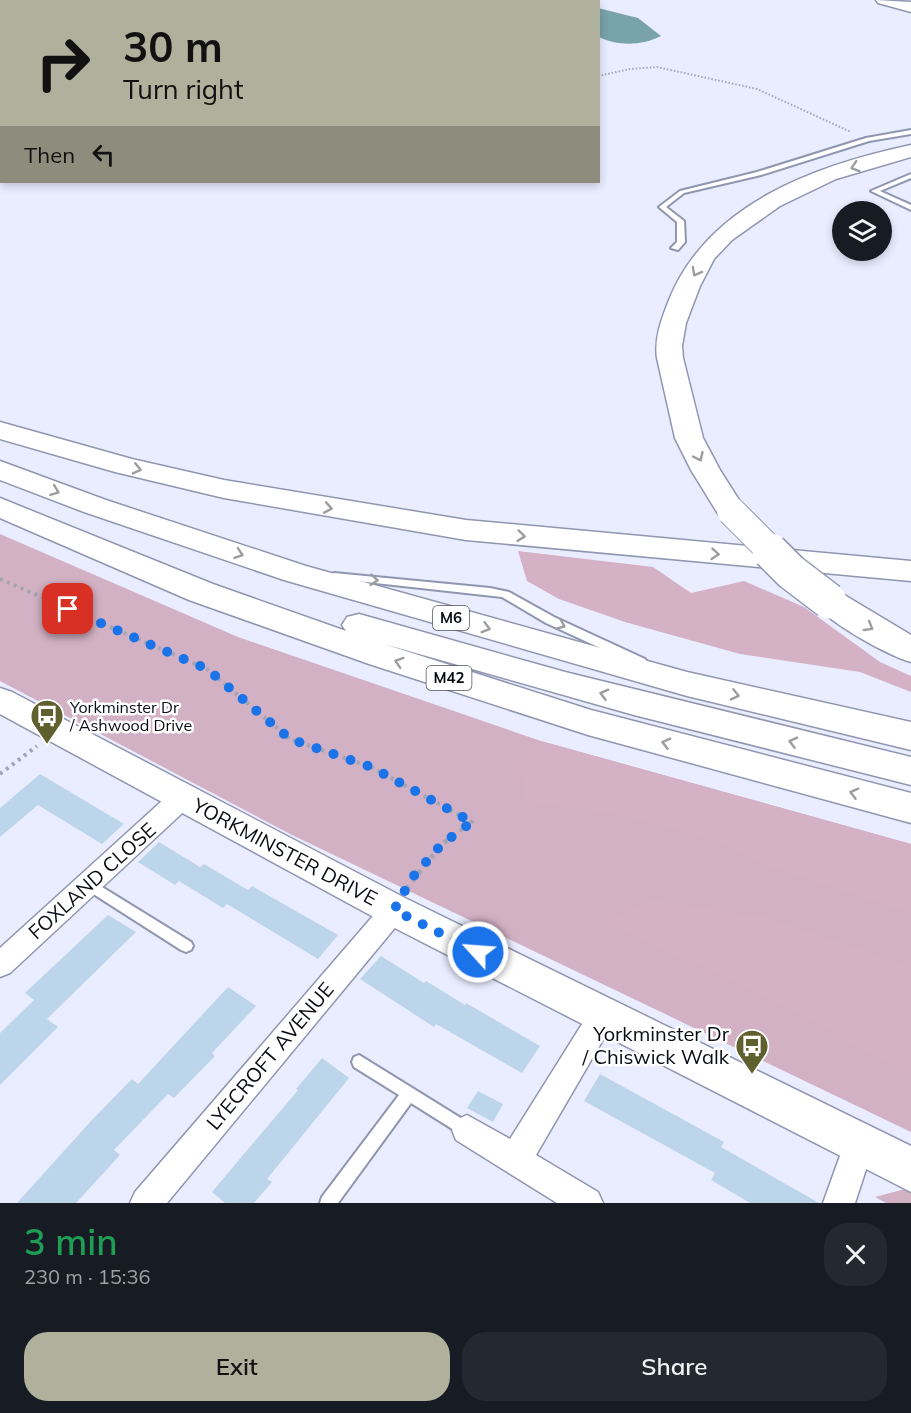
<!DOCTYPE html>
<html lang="en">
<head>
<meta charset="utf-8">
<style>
  :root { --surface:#171b24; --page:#242831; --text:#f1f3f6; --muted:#9ea1a6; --accent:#afb19c }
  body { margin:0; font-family:Mulish,sans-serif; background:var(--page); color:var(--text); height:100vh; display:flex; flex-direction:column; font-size:22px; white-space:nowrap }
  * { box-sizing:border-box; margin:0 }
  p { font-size:20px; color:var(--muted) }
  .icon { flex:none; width:33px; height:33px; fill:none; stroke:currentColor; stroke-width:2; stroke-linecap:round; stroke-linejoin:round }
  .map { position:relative; height:1203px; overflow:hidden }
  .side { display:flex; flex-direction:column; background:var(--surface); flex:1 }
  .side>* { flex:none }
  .guide { position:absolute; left:0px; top:0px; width:600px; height:183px; box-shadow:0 3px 9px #0003; background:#afb19c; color:#111; overflow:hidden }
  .tools { position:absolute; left:832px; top:201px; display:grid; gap:12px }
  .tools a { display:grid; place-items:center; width:60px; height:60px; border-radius:50%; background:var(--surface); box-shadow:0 3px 9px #0003; font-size:30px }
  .pin { position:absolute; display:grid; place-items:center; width:51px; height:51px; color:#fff; margin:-26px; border-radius:12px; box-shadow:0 3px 9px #0006 }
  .me { position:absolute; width:66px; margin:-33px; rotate:296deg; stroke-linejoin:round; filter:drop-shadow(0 0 4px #0008) }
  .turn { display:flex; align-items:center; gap:21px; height:126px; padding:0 24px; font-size:27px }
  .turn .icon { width:78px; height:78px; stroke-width:2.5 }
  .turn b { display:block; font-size:42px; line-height:51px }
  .then { display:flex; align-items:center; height:57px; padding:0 24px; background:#0003; gap:12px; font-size:22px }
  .round { display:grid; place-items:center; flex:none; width:63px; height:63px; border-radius:24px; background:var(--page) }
  .summary { display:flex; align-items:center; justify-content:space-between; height:102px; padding:0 24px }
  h1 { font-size:36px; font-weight:600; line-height:45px; color:#1e9e55 }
  .cta { display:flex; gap:12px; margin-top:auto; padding:12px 24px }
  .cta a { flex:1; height:69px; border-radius:24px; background:var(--accent); color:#111; font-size:24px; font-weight:600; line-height:69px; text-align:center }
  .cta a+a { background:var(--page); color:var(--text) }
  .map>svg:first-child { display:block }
  .green { fill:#d3b1c4 }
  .forest { fill:#d4b1c5 }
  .water { fill:#78a3ab }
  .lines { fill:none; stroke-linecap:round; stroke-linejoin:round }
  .stream { stroke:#78a3ab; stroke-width:3 }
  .building { fill:#bcd5ea }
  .lane-casing { stroke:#9095b0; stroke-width:4 }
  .street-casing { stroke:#9095b0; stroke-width:3 }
  .secondary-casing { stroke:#9095b0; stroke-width:3 }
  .highway-casing { stroke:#9095b0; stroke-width:3 }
  .path-far2 { stroke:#a1a5b4; stroke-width:2; stroke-dasharray:1.5 2; stroke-linecap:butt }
  .path-far1 { stroke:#a1a5b4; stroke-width:4; stroke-dasharray:3 4.5; stroke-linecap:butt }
  .path { stroke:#a1a5b4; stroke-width:5; stroke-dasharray:4 6; stroke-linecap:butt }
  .lane { fill:#fff; fill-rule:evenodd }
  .street { fill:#fff; fill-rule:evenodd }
  .secondary { fill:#fff; fill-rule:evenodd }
  .highway { fill:#fff; fill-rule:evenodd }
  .highway-bridge-far1-casing { stroke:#9095b0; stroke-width:30; stroke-linecap:butt }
  .highway-bridge-casing { stroke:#9095b0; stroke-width:38; stroke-linecap:butt }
  .highway-bridge-far1 { stroke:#fff; stroke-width:28 }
  .highway-bridge { stroke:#fff; stroke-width:35 }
  .oneway { stroke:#9d9da1 }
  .route { stroke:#1a73e8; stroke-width:10; stroke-dasharray:0 18 }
  .labels { text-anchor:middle; stroke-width:5; stroke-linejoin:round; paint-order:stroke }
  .shield { fill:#fff; stroke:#53545a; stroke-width:1.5 }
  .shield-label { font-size:15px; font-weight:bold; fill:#090b14 }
  .poi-label { font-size:16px; fill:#090b14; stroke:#fff; text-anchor:start }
  .near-street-label { font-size:20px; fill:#090b14; stroke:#fff }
  .near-poi-label { font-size:20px; fill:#090b14; stroke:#fff; text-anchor:end }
</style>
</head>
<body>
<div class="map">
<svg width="911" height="1203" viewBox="0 0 911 1203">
  <rect width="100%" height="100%" fill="#e9edff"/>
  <!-- green -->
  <path class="green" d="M 0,534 L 238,637 L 541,741 L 911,844 L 911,1132 L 292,835 L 0,681 Z
    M 905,1189 L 911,1192 L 911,1203 L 886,1203 L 875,1197 Z"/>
  <!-- forest -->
  <path class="forest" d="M 518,551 L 653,567 L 691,593 L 744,581 L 804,607 L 880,662 L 911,676 L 911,692 L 860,672 L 740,654 L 625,622 L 559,599 L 527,581 Z
    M 541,741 L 911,844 L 911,913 L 761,863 L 705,837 L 613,813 L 526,801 L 520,763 Z
    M 650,900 L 767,918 L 866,951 L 911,968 L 911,1076 L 800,1014 L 693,962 L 618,930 L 613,917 Z"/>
  <!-- water -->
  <path class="water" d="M 598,8 L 638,18 L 661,36 C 642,46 617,46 599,37 Z"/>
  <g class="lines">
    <!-- stream -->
    <path class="stream" d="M 181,0 L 184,2
      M 225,2 L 235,0"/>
  </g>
  <!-- building -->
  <path class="building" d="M 40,774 L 124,824 L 102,844 L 38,805 L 0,837 L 0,808 Z
    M 159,842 L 200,867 L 204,864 L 248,890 L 252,886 L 338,935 L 318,959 L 227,904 L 223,908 L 179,881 L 175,885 L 138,862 Z
    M 108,915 L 136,932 L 47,1019 L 58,1027 L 0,1085 L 0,1033 L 34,1000 L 25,993 Z
    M 381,956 L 424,983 L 426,981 L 465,1005 L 466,1003 L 540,1046 L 522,1073 L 436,1024 L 434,1027 L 360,979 Z
    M 228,987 L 256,1006 L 212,1053 L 215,1056 L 174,1098 L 168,1094 L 114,1150 L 120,1155 L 76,1203 L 17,1203 L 91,1121 L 132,1079 L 138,1084 Z
    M 322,1058 L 349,1078 L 267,1179 L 272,1182 L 254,1203 L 225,1203 L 212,1192 L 298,1090 L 296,1089 Z
    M 600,1074 L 724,1142 L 721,1147 L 819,1203 L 750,1203 L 711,1180 L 715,1173 L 584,1101 Z
    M 478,1091 L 503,1104 L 493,1122 L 467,1108 Z"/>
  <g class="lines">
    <!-- lane casing -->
    <g class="lane-casing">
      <path id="lane" d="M 911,130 L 911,134 L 869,141 L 761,175 L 684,193 L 666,207 L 684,221 L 685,242 L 678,250 L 671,248 L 677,242 L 677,222 L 659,207 L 680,191 L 757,172 L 866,138 Z
        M 911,174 L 911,178 L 880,191 L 911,205 L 911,210 L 871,191 Z
        M 334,573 L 490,588 L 509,592 L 554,617 L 645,659 L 647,662 L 641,666 L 637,665 L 546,623 L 502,597 L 330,578 L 329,576 Z
        M 89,879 L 191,942 L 193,946 L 191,950 L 186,952 L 181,950 L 84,888 L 82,884 L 84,880 Z
        M 359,1055 L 472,1125 L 475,1130 L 472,1135 L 467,1137 L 462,1135 L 411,1103 L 338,1203 L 320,1203 L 322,1197 L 399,1095 L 354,1067 L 352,1062 L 354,1057 Z"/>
    </g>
    <!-- street casing -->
    <g class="street-casing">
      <path id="street" d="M 183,788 L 192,790 L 195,797 L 192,804 L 10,973 L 0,977 L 0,948 L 174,790 Z
        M 394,899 L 403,902 L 407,910 L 403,918 L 167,1203 L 130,1203 L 135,1192 L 385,902 Z
        M 604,1001 L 614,1005 L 618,1014 L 536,1155 L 598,1192 L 603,1203 L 557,1203 L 456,1140 L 452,1130 L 456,1120 L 467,1115 L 510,1139 L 594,1005 Z
        M 860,1127 L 871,1131 L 875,1142 L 855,1203 L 823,1203 L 849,1131 Z"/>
    </g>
    <!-- secondary casing -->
    <g class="secondary-casing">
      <path id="secondary" d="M 0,688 L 12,692 L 407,899 L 911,1146 L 911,1192 L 381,921 L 0,714 Z"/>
    </g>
    <!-- highway casing -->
    <g class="highway-casing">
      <path id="highway" d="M 876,0 L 911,2 L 911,12 L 878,3 Z
        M 911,145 L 911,157 L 836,179 L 780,206 L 732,240 L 714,259 L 700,286 L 686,323 L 682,346 L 683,358 L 703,438 L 720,470 L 746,511 L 742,517 L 731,520 L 720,517 L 691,470 L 675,438 L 657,358 C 654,338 662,318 669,300 C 708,203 817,165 911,145 Z
        M 0,422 L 132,459 L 224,480 L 466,520 L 911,561 L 911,581 L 466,540 L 224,498 L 115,472 L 0,439 Z
        M 0,461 L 106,500 L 306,566 L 687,672 L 911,722 L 911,750 L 687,696 L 284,580 L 84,512 L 0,480 Z
        M 0,498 L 213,584 L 346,631 L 342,625 L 347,617 L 359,614 L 565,672 L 911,757 L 911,785 L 634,715 L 384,644 L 591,710 L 911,793 L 911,823 L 588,735 L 369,664 L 189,600 L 0,518 Z
        M 829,590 L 841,593 L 911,635 L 911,662 C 887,655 825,621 813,601 L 817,593 Z"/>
    </g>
    <!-- path-far2 -->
    <path class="path-far2" d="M 301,0 L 303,2
      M 521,2 L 523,0
      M 598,76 L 630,69 L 657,67 L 757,89 L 851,132"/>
    <!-- path-far1 -->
    <path class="path-far1" d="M 0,579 L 207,669 L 290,739 L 371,767 L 472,822 L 447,840
      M 0,774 L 37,746"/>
    <!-- path -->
    <path class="path" d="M 406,889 L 442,844 L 449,839"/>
    <!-- lane -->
    <use href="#lane" class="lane"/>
    <!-- street -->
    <use href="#street" class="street"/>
    <!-- secondary -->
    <use href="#secondary" class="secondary"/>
    <!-- highway -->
    <use href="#highway" class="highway"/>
    <!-- highway-bridge-far1 casing -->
    <g class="highway-bridge-far1-casing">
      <path id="highway-bridge-far1" d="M 731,511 L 772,552"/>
    </g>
    <!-- highway-bridge casing -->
    <g class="highway-bridge-casing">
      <path id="highway-bridge" d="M 770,551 L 791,572 L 829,601"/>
    </g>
    <!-- highway-bridge-far1 -->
    <use href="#highway-bridge-far1" class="highway-bridge-far1"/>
    <!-- highway-bridge -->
    <use href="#highway-bridge" class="highway-bridge"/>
  </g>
  <!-- one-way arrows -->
  <defs><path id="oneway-chevron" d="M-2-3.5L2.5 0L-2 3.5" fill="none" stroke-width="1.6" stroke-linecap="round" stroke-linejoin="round" transform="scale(1.5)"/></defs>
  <g class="oneway">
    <use href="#oneway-chevron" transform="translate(855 167) rotate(162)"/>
    <use href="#oneway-chevron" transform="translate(696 272) rotate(119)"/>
    <use href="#oneway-chevron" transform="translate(699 457) rotate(65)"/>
    <use href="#oneway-chevron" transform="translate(137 469) rotate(13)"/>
    <use href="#oneway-chevron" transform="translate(55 491) rotate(21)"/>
    <use href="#oneway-chevron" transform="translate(328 508) rotate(10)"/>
    <use href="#oneway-chevron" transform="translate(521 536) rotate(6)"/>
    <use href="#oneway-chevron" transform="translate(239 554) rotate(19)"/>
    <use href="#oneway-chevron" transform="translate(715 554) rotate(5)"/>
    <use href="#oneway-chevron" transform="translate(374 580) rotate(5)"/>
    <use href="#oneway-chevron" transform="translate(561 625) rotate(24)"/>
    <use href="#oneway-chevron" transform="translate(869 627) rotate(31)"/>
    <use href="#oneway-chevron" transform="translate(486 628) rotate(16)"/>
    <use href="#oneway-chevron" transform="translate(399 662) rotate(-162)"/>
    <use href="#oneway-chevron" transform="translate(604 694) rotate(-165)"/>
    <use href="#oneway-chevron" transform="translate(735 695) rotate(13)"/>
    <use href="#oneway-chevron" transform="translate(793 742) rotate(-166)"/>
    <use href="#oneway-chevron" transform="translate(666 743) rotate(-165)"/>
    <use href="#oneway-chevron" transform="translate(854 793) rotate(-165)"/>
  </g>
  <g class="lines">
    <!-- route -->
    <path class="route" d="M 68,609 L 207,669 L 290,739 L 371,767 L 472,822 L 442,844 L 412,878 L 394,910 L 478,952"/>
  </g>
  <!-- icons -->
  <defs>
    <g id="bus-pin" transform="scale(1.725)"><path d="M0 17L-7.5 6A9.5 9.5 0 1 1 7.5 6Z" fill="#5f602e" stroke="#fff"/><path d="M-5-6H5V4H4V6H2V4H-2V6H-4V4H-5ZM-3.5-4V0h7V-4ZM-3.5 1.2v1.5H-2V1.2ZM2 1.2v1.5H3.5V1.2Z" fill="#fff"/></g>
  </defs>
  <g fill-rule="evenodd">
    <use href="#bus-pin" x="47" y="716"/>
    <use href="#bus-pin" x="752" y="1046"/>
  </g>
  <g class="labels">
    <!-- shield labels -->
    <g class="shield">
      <rect x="433" y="606" width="36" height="24" rx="4.5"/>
      <rect x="426.5" y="666" width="45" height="24" rx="4.5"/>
    </g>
    <g class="shield-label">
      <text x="451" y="623">M6</text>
      <text x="449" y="683">M42</text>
    </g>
    <!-- poi labels -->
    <g class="poi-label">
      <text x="70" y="713">Yorkminster Dr<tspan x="70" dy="18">/ Ashwood Drive</tspan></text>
    </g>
    <!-- near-street labels -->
    <g class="near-street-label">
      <text transform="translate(285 852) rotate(28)" y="7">YORKMINSTER DRIVE</text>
      <text transform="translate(92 881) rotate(-42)" y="7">FOXLAND CLOSE</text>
      <text transform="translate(270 1056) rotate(-50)" y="7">LYECROFT AVENUE</text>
    </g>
    <!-- near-poi labels -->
    <g class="near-poi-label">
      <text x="729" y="1041">Yorkminster Dr<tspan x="729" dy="23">/ Chiswick Walk</tspan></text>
    </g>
  </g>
</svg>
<div class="tools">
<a><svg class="icon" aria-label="layers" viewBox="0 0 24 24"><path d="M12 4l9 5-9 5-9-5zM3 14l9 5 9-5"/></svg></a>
</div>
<div class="pin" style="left:68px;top:609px;background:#d93025"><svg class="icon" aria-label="arrive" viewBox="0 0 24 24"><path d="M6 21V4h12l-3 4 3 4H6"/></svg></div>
<svg class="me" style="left:478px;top:952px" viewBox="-20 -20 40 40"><circle r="17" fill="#1a73e8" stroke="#fff" stroke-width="3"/><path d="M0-11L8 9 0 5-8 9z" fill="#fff"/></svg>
<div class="guide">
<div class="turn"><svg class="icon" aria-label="right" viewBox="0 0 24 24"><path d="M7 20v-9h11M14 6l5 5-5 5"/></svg><div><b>30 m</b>Turn right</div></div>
<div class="then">Then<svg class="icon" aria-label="left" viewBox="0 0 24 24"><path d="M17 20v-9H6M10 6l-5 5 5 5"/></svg></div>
</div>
</div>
<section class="side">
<div class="summary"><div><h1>3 min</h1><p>230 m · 15:36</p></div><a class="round"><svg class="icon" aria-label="close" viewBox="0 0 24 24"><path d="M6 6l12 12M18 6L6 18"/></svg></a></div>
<div class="cta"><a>Exit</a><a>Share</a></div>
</section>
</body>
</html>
